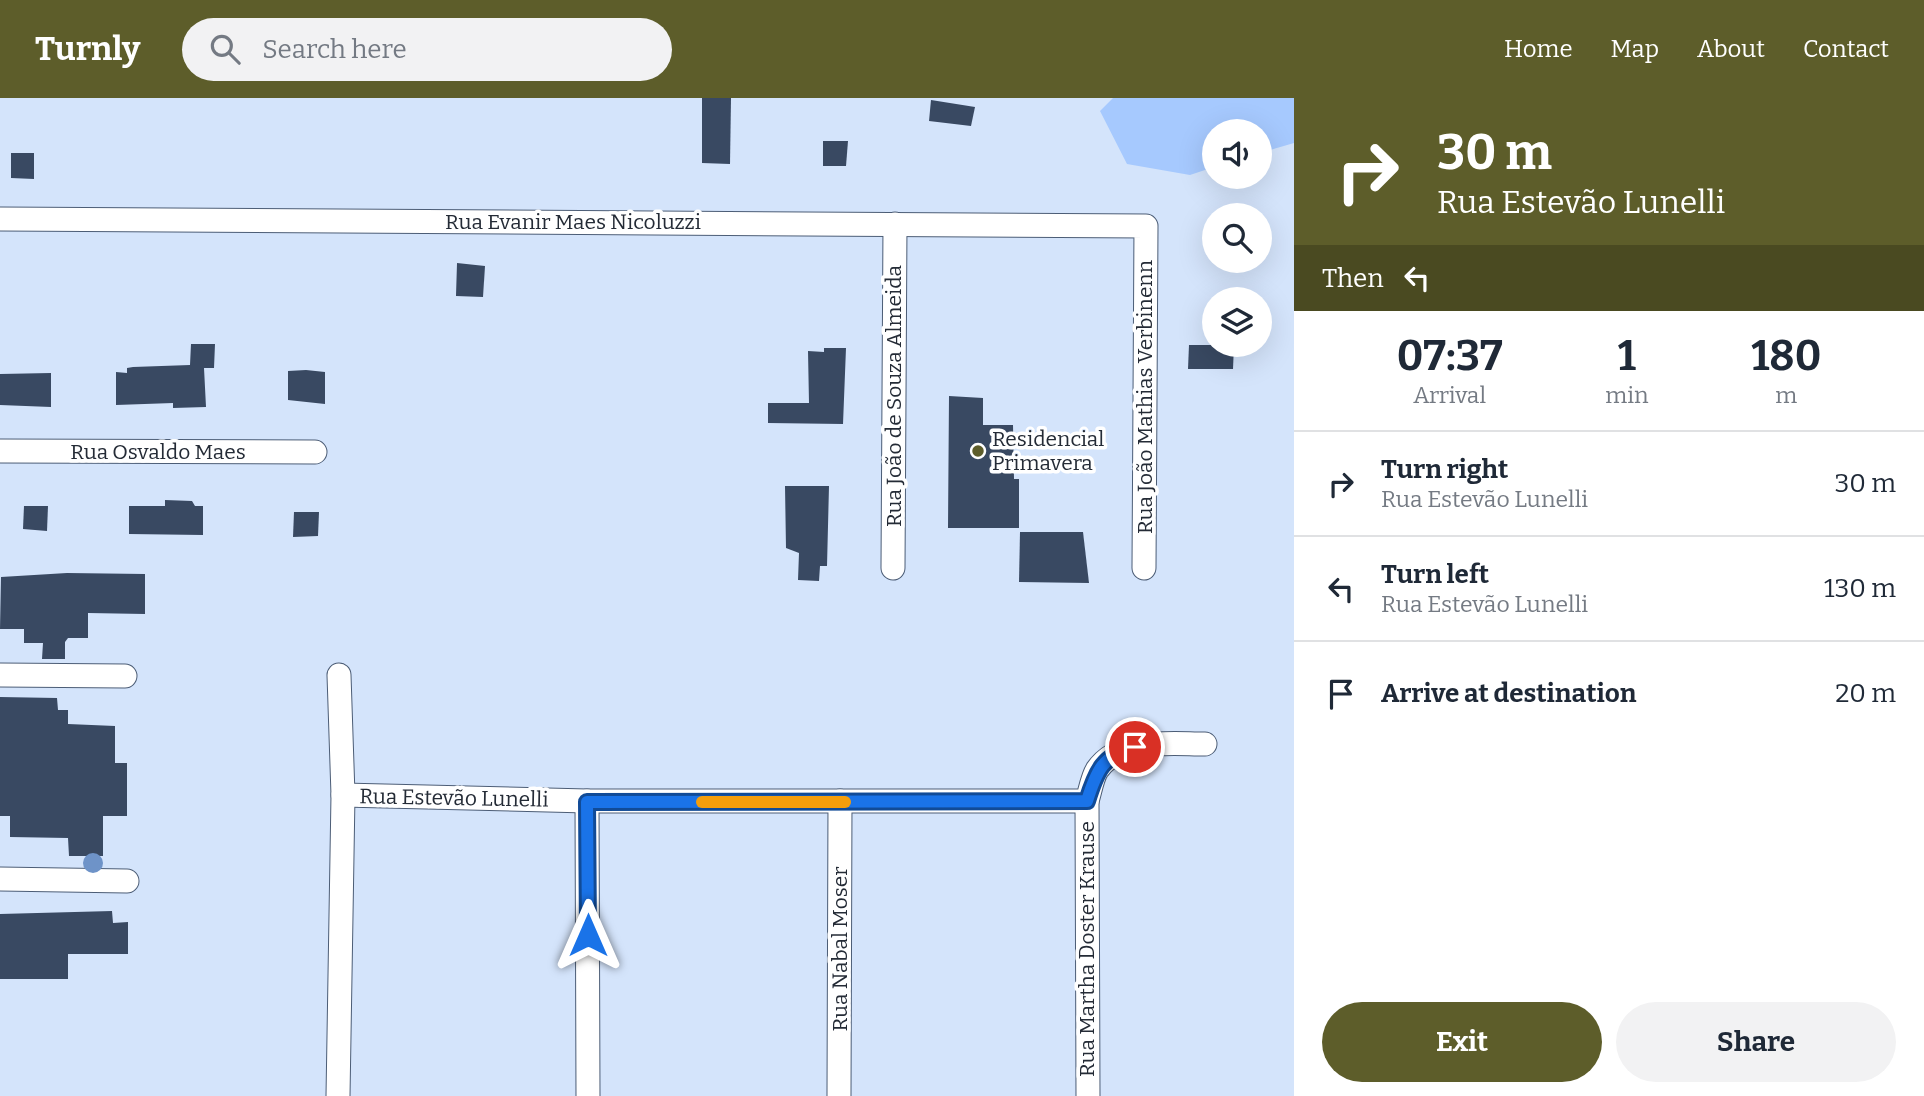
<!DOCTYPE html>
<html lang="en">
<head>
<meta charset="utf-8">
<style>
  :root { --surface:#fff; --page:#f2f2f3; --text:#1f2937; --muted:#747a83; --line:#e0e1e3; --accent:#5d5d2a }
  body { margin:0; font-family:Bitter,serif; background:var(--page); color:var(--text); height:100vh; display:flex; flex-direction:column; font-size:26px; white-space:nowrap }
  * { box-sizing:border-box; margin:0 }
  p { font-size:23px; color:var(--muted) }
  .icon { flex:none; width:38px; height:38px; fill:none; stroke:currentColor; stroke-width:2; stroke-linecap:round; stroke-linejoin:round }
  .map { position:relative; flex:1; overflow:hidden }
  .panel { display:flex; flex-direction:column; background:var(--surface); width:630px }
  .panel>* { flex:none }
  .hud { background:#5d5d2a; color:#fff; overflow:hidden }
  .buttons { position:absolute; left:1202px; top:21px; display:grid; gap:14px }
  .buttons a { display:grid; place-items:center; width:70px; height:70px; border-radius:50%; background:var(--surface); box-shadow:0 7px 28px #0002; font-size:35px }
  .pin { position:absolute; display:grid; place-items:center; width:60px; height:60px; color:#fff; margin:-30px; border:4px solid #fff; border-radius:50%; box-shadow:0 2px 7px #0007 }
  .me { position:absolute; width:77px; margin:-38px; rotate:0deg; stroke-linejoin:round; filter:drop-shadow(0 0 5px #0008) }
  .turn { display:flex; align-items:center; gap:24px; height:147px; padding:0 28px; font-size:32px }
  .turn .icon { width:91px; height:91px; stroke-width:2.5 }
  .turn b { display:block; font-size:49px; line-height:60px }
  .then { display:flex; align-items:center; height:66px; padding:0 28px; background:#0003; gap:14px; font-size:26px }
  .eta { display:flex; justify-content:space-evenly; align-items:center; height:119px; text-align:center }
  .eta b { font-size:42px; font-weight:700; line-height:49px }
  .cta { display:flex; gap:14px; margin-top:auto; padding:14px 28px }
  .cta a { flex:1; height:80px; border-radius:42px; background:var(--accent); color:#fff; font-size:28px; font-weight:700; line-height:80px; text-align:center }
  .cta a+a { background:var(--page); color:var(--text) }
  ul { padding:0; list-style:none }
  li { display:flex; align-items:center; gap:21px; height:105px; padding:0 28px; border-top:2px solid var(--line) }
  li div { flex:1 }
  li b { display:block; font-size:26px }
  li em { font-style:normal }
  header { display:flex; align-items:center; gap:42px; box-sizing:border-box; height:98px; padding:0 35px; background:var(--accent); color:#fff }
  header strong { font-size:33px }
  nav { display:flex; gap:38px; margin-inline-start:auto; font-size:24px }
  .search { width:490px; height:63px; background:var(--page); display:flex; align-items:center; gap:18px; box-sizing:border-box; padding:0 24px; border-radius:38px; color:var(--muted); font-size:26px }
  main { display:flex; flex:1; min-height:0 }
  .map>svg:first-child { display:block }
</style>
</head>
<body>
<header>
<strong>Turnly</strong>
<div class="search"><svg class="icon" aria-label="search" viewBox="0 0 24 24"><circle cx="10" cy="10" r="6"/><path d="M15 15l6 6"/></svg>Search here</div>
<nav><a>Home</a><a>Map</a><a>About</a><a>Contact</a></nav>
</header>
<main>
<div class="map">
<svg width="1294" height="998" viewBox="0 0 1294 998">
  <rect width="100%" height="100%" fill="#d4e4fb"/>
  <path fill="#a6c9fe" d="M1113 0H1294V45L1260 55V33H1214V69L1190 77 1127 66 1100 13Z"/>
  <g fill="#394962">
    <path d="M702 0H731L730 66 702 65Z"/>
    <path d="M931 2 975 9 971 28 929 23Z"/>
    <path d="M823 43H848L846 68H823Z"/>
    <path d="M11 55H34V81L11 80Z"/>
    <path d="M457 165 485 168 483 199 456 198Z"/>
    <path d="M191 246H215L214 270H204L206 309 173 310V305L116 307V274L127 275V270L133 269 190 267Z"/>
    <path d="M1189 247H1234L1233 271H1188Z"/>
    <path d="M824 250H846L843 326 768 325V305H809L808 253 824 254Z"/>
    <path d="M306 272 325 274V306L288 302V273Z"/>
    <path d="M51 275V309L0 307V276Z"/>
    <path d="M949 298 983 300V327H1013L1014 381H1019V430H948Z"/>
    <path d="M785 388H829L827 468H820L819 483 798 482 799 455 786 450Z"/>
    <path d="M165 402 192 403 195 408H203V437L129 436V408H165Z"/>
    <path d="M24 408H48L47 433 23 431Z"/>
    <path d="M294 414H319L318 438 293 439Z"/>
    <path d="M1020 434H1083L1089 485 1019 484Z"/>
    <path d="M67 475 145 476V516L88 515V540H68L65 544V561H42L43 545H24V531H0L1 479Z"/>
    <path d="M0 599 57 600 58 612H68V626L115 628V665H127V718H103V758H69L68 740 10 739V718H0Z"/>
    <path d="M112 813 113 825 128 824V856H68V881H0V816Z"/>
  </g>
  <g fill="none" stroke-linecap="round" stroke-linejoin="round">
    <g stroke="#4c5d76" stroke-width="25">
      <g id="minor">
        <path d="M0 121 1146 128 1144 470"/>
        <path d="M0 353 315 354"/>
        <path d="M893 470 895 126"/>
        <path d="M0 577 125 578"/>
        <path d="M343 697 587 703H1087C1090 694 1092 680 1097 672 1120 639 1171 646 1205 646"/>
        <path d="M587 703 588 998"/>
        <path d="M1087 703 1088 998"/>
        <path d="M0 781 127 783"/>
        <path d="M338 998 343 697 339 577"/>
        <path d="M839 998 840 703"/>
      </g>
    </g>
    <use href="#minor" stroke="#fff" stroke-width="23"/>
  </g>
  <circle fill="#6e93c8" cx="93" cy="765" r="10"/>
  <g fill="none" stroke-linecap="round" stroke-linejoin="round">
    <g stroke="#114b97" stroke-width="18">
      <path id="route" d="M588 837 587 704 1087 703C1096 674 1103 656 1135 649"/>
    </g>
    <use href="#route" stroke="#1a73e8" stroke-width="12"/>
    <path stroke="#f59e0b" stroke-width="12" d="M702 704H845"/>
  </g>
  <circle fill="#5d5d2a" stroke="#fff" stroke-width="2.5" cx="978" cy="353" r="7"/>
  <g text-anchor="middle" dominant-baseline="central" stroke-width="7" stroke-linejoin="round" paint-order="stroke">
    <g font-size="21" fill="#242b36" stroke="#fff">
      <text x="573" y="124">Rua Evanir Maes Nicoluzzi</text>
      <text transform="translate(894 298) rotate(-90)">Rua João de Souza Almeida</text>
      <text transform="translate(1145 299) rotate(-90)">Rua João Mathias Verbinenn</text>
      <text x="158" y="354">Rua Osvaldo Maes</text>
      <text transform="translate(454 700) rotate(1)">Rua Estevão Lunelli</text>
      <text transform="translate(840 851) rotate(-90)">Rua Nabal Moser</text>
      <text transform="translate(1087 851) rotate(-90)">Rua Martha Doster Krause</text>
    </g>
    <g font-size="21" fill="#242b36" stroke="#fff" text-anchor="start">
      <text x="992" y="341">Residencial<tspan x="992" dy="24">Primavera</tspan></text>
    </g>
  </g>
</svg>
<div class="buttons">
<a><svg class="icon" aria-label="sound" viewBox="0 0 24 24"><path d="M4 9h4l5-4v14l-5-4H4zM17 9q2 3 0 6"/></svg></a>
<a><svg class="icon" aria-label="search" viewBox="0 0 24 24"><circle cx="10" cy="10" r="6"/><path d="M15 15l6 6"/></svg></a>
<a><svg class="icon" aria-label="layers" viewBox="0 0 24 24"><path d="M12 4l9 5-9 5-9-5zM3 14l9 5 9-5"/></svg></a>
</div>
<div class="pin" style="left:1135px;top:649px;background:#d93025"><svg class="icon" aria-label="arrive" viewBox="0 0 24 24"><path d="M6 21V4h12l-3 4 3 4H6"/></svg></div>
<svg class="me" style="left:588px;top:837px" viewBox="-20 -20 40 40"><path d="M0-17L14 15 0 8-14 15z" fill="#1a73e8" stroke="#fff" stroke-width="4"/></svg>
</div>
<section class="panel">
<div class="hud">
<div class="turn"><svg class="icon" aria-label="right" viewBox="0 0 24 24"><path d="M7 20v-9h11M14 6l5 5-5 5"/></svg><div><b>30 m</b>Rua Estevão Lunelli</div></div>
<div class="then">Then<svg class="icon" aria-label="left" viewBox="0 0 24 24"><path d="M17 20v-9H6M10 6l-5 5 5 5"/></svg></div>
</div>
<div class="eta">
<div><b>07:37</b><p>Arrival</p></div>
<div><b>1</b><p>min</p></div>
<div><b>180</b><p>m</p></div>
</div>
<ul>
<li><svg class="icon" aria-label="right" viewBox="0 0 24 24"><path d="M7 20v-9h11M14 6l5 5-5 5"/></svg><div><b>Turn right</b><p>Rua Estevão Lunelli</p></div><em>30 m</em></li>
<li><svg class="icon" aria-label="left" viewBox="0 0 24 24"><path d="M17 20v-9H6M10 6l-5 5 5 5"/></svg><div><b>Turn left</b><p>Rua Estevão Lunelli</p></div><em>130 m</em></li>
<li><svg class="icon" aria-label="arrive" viewBox="0 0 24 24"><path d="M6 21V4h12l-3 4 3 4H6"/></svg><div><b>Arrive at destination</b></div><em>20 m</em></li>
</ul>
<div class="cta"><a>Exit</a><a>Share</a></div>
</section>
</main>
</body>
</html>
